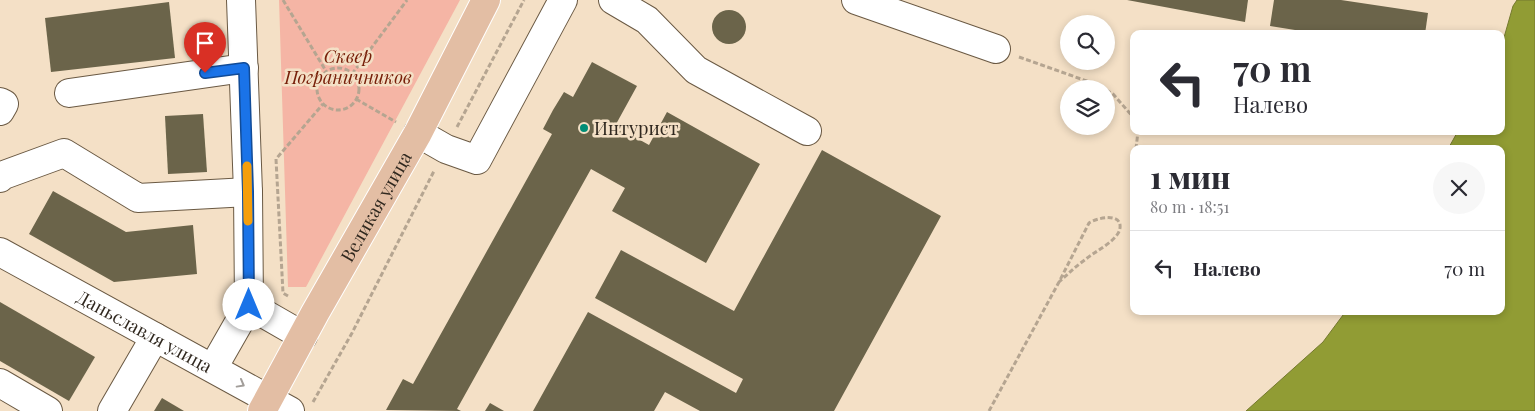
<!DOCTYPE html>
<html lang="ru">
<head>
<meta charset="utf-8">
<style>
  :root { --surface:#fff; --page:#f7f7f7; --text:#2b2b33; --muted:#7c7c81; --line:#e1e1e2 }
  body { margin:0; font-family:"Playfair Display",serif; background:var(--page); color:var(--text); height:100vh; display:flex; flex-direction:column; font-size:19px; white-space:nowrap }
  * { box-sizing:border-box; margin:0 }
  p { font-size:16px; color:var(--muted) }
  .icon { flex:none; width:28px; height:28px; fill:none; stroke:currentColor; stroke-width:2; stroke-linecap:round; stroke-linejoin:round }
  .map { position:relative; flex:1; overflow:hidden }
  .side { position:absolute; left:1130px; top:145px; width:375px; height:170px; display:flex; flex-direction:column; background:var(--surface); border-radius:10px; box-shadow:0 2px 8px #0003 }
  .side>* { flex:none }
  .hud { position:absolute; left:1130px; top:30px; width:375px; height:105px; border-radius:10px; box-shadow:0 2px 8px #0003; background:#fff; color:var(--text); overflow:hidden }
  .buttons { position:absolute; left:1060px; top:15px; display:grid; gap:10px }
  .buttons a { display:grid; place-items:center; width:55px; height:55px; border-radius:50%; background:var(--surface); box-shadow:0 2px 8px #0003; font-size:25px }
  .pin { position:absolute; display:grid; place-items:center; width:42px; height:42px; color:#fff; margin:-51px -21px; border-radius:50% 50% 50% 0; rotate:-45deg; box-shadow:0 0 5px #0007 }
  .pin .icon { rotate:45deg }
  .me { position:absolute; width:55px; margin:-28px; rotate:0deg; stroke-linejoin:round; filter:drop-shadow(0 0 4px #0008) }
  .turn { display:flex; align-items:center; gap:18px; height:105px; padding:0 20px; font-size:22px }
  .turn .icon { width:65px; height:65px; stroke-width:2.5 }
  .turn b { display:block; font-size:35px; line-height:42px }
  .round { display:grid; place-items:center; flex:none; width:52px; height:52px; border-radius:26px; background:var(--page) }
  .summary { display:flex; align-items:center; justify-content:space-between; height:85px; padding:0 20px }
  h1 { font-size:30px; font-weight:800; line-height:38px }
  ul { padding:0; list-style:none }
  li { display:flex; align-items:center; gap:15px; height:75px; padding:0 20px; border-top:1px solid var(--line) }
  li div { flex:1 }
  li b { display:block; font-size:19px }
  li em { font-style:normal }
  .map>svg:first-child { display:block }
</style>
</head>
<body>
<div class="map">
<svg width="1535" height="411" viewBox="0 0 1535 411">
  <rect width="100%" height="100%" fill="#f4e0c6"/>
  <path fill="#f5b5a5" d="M279 0H460L306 287H288Z"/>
  <path fill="#919c34" stroke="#74792e" d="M1517 0H1535V411H1246L1323 342 1346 311H1501V149H1448L1458 131H1501V48L1513 6Z"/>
  <g fill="#6b644a">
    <path d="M1127 0H1248L1245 22Z"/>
    <path d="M1274 0H1341L1428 13 1425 34H1320L1270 26Z"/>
    <path d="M169 2 175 58 51 72 45 18Z"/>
    <circle cx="729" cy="27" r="17"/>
    <path d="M592 62 637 86 615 126 649 145 667 112 760 164 706 263 612 211 625 188 591 169 457 409 461 411 386 410 403 379 413 384 552 134 543 129 553 110 564 92 573 97Z"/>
    <path d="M203 114 207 172 168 174 165 116Z"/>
    <path d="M822 150 941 216 834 411H700L665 392 654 411H533L588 312 736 393 743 379 595 298 621 250 734 311Z"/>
    <path d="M53 191 126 232 193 225 197 274 114 282 29 234Z"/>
    <path d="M0 302 95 357 69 401 0 361Z"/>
    <path d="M162 398 184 411H154Z"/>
    <path d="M490 403 504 411H485Z"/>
  </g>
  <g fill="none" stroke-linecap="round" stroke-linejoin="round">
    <g stroke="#6a5943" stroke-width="30">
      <g id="minor">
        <path d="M613 0 647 20 696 70 807 131"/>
        <path d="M856 0 996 49"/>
        <path d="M69 93 244 68"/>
        <path d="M0 102 4 104 0 111"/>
        <path d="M418 133 446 149 477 160 563 0"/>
        <path d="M0 178 1 176 64 153 138 198 248 192"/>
        <path id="s1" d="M0 252 290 411"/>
        <path d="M249 305 303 336"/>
        <path d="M213 368 249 305 248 192 241 0"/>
        <path d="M0 383 48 411"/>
        <path d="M112 411 155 337"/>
      </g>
    </g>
    <g stroke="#fff" stroke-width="30">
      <g id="major">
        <path id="s2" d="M262 411 315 313 418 133 486 0"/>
      </g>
    </g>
    <g stroke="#b5a591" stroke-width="3" stroke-dasharray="5 2.5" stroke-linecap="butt">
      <path d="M283 0 326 71"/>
      <path d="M1019 57 1098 85 1105 89"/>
      <circle cx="338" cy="89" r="21"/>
      <path d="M352 74 407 0"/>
      <path d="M1106 90 1113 94 1134 118"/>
      <path d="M356 99 396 122"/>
      <path d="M457 127 524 0"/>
      <path d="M1136 149 1138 131"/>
      <path d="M1133 171 1134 168"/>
      <path d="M288 296 283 293 276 159 323 104"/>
      <path d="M313 402 352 333 434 171"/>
      <path d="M989 411 1059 282 1089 223C1096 218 1122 212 1120 228 1119 240 1094 252 1086 259 1076 266 1068 274 1059 282"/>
    </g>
    <use href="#minor" stroke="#fff" stroke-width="28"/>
    <use href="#major" stroke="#e3bea4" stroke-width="28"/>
  </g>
  <defs><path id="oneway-chevron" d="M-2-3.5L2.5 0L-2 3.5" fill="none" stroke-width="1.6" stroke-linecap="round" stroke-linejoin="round" transform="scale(1.25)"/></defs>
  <use stroke="#a29e9a" href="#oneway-chevron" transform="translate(241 384) rotate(29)"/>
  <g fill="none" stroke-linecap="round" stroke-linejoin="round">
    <g stroke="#114b97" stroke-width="12">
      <path id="route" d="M205 73 244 68 248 192 249 305"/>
    </g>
    <use href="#route" stroke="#1a73e8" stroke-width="9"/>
    <path stroke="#f59e0b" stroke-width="9" d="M247 166 248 221"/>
  </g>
  <circle fill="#008d76" stroke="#f4e0c6" stroke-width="2" cx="584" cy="128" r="5"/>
  <g text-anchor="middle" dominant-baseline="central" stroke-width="5" stroke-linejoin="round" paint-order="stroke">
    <g font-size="18" font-style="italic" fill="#78200a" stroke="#f4e0c6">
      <text x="348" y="56">Сквер<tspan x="348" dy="21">Пограничников</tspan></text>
    </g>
    <g font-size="18" fill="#30281f" stroke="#f4e0c6" text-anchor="start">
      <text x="594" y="128">Интурист</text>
    </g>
    <g font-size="18" fill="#30281f" stroke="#f4e0c6">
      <text stroke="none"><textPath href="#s2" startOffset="234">Великая улица</textPath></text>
      <text stroke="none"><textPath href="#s1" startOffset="165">Даньславля улица</textPath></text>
    </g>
  </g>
</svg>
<div class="buttons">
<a><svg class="icon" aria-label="search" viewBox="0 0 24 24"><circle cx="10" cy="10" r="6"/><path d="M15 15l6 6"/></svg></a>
<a><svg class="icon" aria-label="layers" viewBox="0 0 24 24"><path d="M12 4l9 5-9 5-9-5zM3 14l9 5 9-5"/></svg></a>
</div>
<div class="pin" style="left:205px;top:73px;background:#d93025"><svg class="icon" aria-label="arrive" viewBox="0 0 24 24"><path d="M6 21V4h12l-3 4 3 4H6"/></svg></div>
<svg class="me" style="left:249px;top:305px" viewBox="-20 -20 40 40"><circle r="19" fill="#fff"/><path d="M0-13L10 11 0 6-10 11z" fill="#1a73e8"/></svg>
<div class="hud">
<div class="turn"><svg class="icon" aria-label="left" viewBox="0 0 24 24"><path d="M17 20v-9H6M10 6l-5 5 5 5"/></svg><div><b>70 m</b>Налево</div></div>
</div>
<section class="side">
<div class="summary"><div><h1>1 мин</h1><p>80 m · 18:51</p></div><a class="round"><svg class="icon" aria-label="close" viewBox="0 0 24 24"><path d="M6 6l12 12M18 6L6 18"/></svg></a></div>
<ul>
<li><svg class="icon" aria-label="left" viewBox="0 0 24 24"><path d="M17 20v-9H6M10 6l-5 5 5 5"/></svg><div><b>Налево</b></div><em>70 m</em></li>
</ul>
</section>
</div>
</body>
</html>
